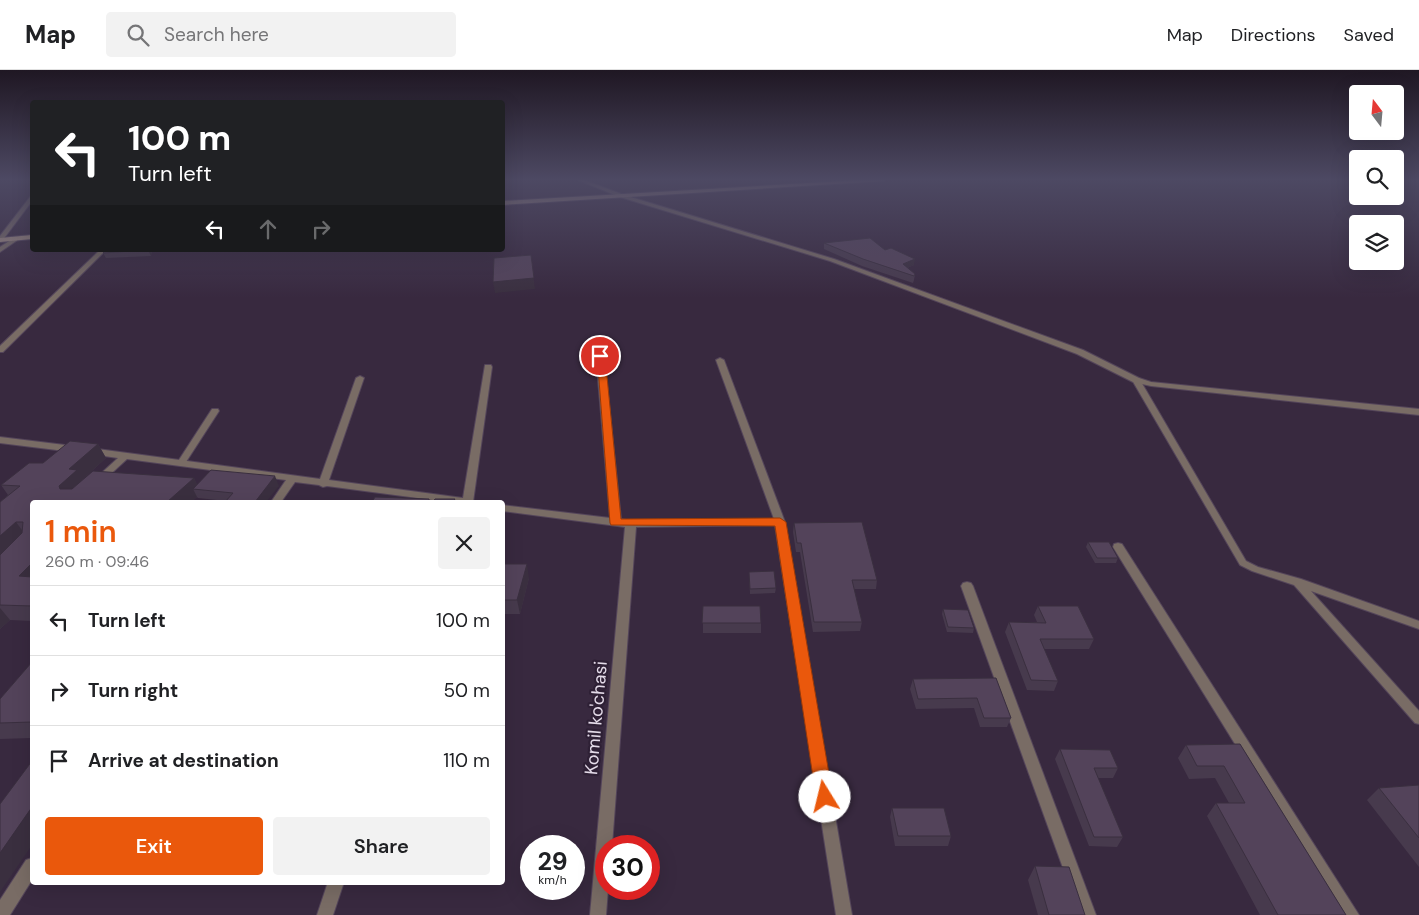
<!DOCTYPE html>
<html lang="en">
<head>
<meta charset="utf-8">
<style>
  :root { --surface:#fff; --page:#f2f2f2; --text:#202124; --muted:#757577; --line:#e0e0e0; --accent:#ea580c }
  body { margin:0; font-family:"DM Sans",sans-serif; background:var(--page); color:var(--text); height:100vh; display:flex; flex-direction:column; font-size:19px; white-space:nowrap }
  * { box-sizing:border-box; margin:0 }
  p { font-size:16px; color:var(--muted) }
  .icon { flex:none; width:28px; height:28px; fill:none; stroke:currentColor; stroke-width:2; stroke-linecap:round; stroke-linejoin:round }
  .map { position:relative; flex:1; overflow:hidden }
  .details { position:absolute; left:30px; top:430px; width:475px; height:385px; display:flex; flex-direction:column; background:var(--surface); border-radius:5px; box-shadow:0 5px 20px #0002 }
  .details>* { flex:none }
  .guide { position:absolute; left:30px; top:30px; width:475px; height:152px; border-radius:5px; box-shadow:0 5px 20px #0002; background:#202124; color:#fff; overflow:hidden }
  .needle { width:32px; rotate:344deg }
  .fabs { position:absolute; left:1349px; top:15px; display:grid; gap:10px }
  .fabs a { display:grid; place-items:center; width:55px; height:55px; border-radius:5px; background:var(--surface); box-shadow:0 5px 20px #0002; font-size:25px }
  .speed { position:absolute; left:520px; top:765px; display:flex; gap:10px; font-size:25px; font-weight:700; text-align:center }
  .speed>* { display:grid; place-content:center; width:65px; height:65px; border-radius:50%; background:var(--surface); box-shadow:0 5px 20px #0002; line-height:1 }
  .speed small { font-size:12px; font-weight:400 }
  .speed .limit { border:8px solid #d22; background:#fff; color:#111 }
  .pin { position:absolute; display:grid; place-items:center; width:42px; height:42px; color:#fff; margin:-21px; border:2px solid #fff; border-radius:50%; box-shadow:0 1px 5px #0007 }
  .me { position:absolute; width:55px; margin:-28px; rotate:351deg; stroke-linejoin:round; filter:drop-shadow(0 0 4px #0008) }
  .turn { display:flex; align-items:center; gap:18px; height:105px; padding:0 15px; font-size:22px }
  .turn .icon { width:65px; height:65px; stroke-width:2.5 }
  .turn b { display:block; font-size:35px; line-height:42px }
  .lanes { display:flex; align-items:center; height:48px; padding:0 15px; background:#0003; justify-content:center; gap:25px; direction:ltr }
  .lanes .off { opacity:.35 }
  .round { display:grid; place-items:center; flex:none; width:52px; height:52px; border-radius:5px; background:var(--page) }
  .headline { display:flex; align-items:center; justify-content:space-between; height:85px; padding:0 15px }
  h1 { font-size:30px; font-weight:600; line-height:38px; color:var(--accent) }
  .button { display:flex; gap:10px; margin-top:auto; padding:10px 15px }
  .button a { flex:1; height:58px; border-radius:5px; background:var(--accent); color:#fff; font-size:20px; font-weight:600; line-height:58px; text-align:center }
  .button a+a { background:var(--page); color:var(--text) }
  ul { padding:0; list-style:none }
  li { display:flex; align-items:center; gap:15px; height:70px; padding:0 15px; border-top:1px solid var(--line) }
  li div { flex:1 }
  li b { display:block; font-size:19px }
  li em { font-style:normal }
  header { display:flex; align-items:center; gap:30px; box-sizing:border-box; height:70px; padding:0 25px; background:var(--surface); border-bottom:1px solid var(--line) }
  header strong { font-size:24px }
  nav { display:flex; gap:28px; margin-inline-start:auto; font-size:18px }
  .search { width:350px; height:45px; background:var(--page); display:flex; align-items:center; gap:12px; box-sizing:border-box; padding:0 18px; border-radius:5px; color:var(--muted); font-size:19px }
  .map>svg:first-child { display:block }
</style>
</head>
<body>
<header>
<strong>Map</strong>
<div class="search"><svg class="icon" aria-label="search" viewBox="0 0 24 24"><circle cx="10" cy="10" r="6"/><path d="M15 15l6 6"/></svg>Search here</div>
<nav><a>Map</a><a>Directions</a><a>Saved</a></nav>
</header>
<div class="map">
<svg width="1419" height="845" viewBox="0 0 1419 845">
  <rect width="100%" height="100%" fill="#38293f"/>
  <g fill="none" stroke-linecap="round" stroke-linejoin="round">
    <g stroke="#54455a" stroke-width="2">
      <g id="lane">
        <path d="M1133 308H1139L1140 310 1246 491 1258 497 1301 509 1419 551V559L1311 521 1419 641V654L1415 653 1294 515 1252 501 1240 495 1132 310Z"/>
        <path d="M212 339H218L219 341 184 395H178L177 393Z"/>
      </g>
    </g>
    <g stroke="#54455a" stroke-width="2">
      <g id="street">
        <path d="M578 110H584L624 125 834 189 1083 280 1139 308 1151 312 1419 339V345L1151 316 1133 312 1077 284 830 191 620 127Z"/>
        <path d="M30 127H32V131L2 171 0 172V166Z"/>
        <path d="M14 168 19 169 0 182V177Z"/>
        <path d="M100 180H106L3 282H0V276Z"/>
        <path d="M597 284H603L604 286 621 449 631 451 774 449 716 290 720 288 724 290 785 452 852 845H836L775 455 636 457 612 776H606V819H608L606 845H590L625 457 502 441V435L610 448 596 286Z"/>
        <path d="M485 295H491L492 297 473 432H448L327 416 323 417 319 415 295 412 281 432H271L286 410 127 389 102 412H96L94 410 96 408 118 388 90 384 85 381 90 378 320 409 356 308 360 306 364 308 329 410 463 428Z"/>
        <path d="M0 367 73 376 78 379 73 382 0 373Z"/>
        <path d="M1118 473 1122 474 1359 845H1341L1113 477 1114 474Z"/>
        <path d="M967 512 971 513 973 516 1096 845H1080L961 516 963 513Z"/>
        <path d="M32 788V810L10 845H0V830L26 790Z"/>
        <path d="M328 812H344L333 845H317Z"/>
      </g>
    </g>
    <g stroke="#54455a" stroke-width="2">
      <g id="secondary">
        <path d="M861 110H885L883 111 502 135V131Z"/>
        <path d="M32 165V169L0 172V168Z"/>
      </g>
    </g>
    <use href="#lane" fill="#796c65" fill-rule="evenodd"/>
    <use href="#street" fill="#796c65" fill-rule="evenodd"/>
    <use href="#secondary" fill="#a18d82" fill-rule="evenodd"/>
  </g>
  <g fill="#473a4d">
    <path d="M824 173 885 180 914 195 907 198 915 204 914 210 913 213 862 196 824 179Z"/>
    <path d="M106 180H152L151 186 106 188 103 183Z"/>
    <path d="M98 374 106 388 83 409 194 408 197 415 279 416 226 431 198 428 197 427 191 432H32V551L10 550 0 559V432L8 425 1 415 43 393Z"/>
    <path d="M794 453 877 510 876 519H854L862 552 860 561 813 562 800 482H796L793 462Z"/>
    <path d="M1088 472 1118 488 1116 493H1095L1086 477Z"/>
    <path d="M502 494 529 508 520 544H502Z"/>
    <path d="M749 502 776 518 775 523 750 524Z"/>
    <path d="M703 536 761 553V563H703Z"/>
    <path d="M1038 536 1094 569 1089 579H1044L1058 611 1054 621 1027 620 1005 562 1009 552H1037L1034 545Z"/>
    <path d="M943 539 974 558 973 563 947 562 942 544Z"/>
    <path d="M32 592V668L0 669V629Z"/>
    <path d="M996 608 1011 648 1007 657H980L974 638 916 639 910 619 913 609Z"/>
    <path d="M1240 674 1346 845H1260L1207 746 1216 733H1229L1215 708 1189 709 1178 688 1186 675Z"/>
    <path d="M1060 679 1118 698 1113 708H1098L1123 767 1117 777 1089 776 1055 689Z"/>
    <path d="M1419 715V797L1367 730 1379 718Z"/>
    <path d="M892 738 951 766 948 776H895L890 747Z"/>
    <path d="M1035 796 1085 845H1038L1028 810Z"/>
  </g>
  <g fill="#3a2f3f">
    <path d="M148 180H152L151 186Z"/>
    <path d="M531 185 535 219 495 223 493 212Z"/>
    <path d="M915 189 914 195 902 200 903 194Z"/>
    <path d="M98 374 106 388 83 409 69 432 60 419 59 416 69 399Z"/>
    <path d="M275 406 279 416 266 432H255Z"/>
    <path d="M194 408 200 420 193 419 197 427 191 432H167Z"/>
    <path d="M16 452 27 467 0 492V466Z"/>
    <path d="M32 493V520L19 506Z"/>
    <path d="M527 494 529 508 520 544 517 530Z"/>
    <path d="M0 538 10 550 0 559Z"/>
    <path d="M32 737V775L0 822V783Z"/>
  </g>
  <g fill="#53435a" stroke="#3a2f3f">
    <path d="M870 168 885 180 891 178 915 189 903 194 915 204 914 206 863 189 824 173Z"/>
    <path d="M106 180H145L103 183Z"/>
    <path d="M531 185 534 208 493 212 494 188Z"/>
    <path d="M70 371 98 374 69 399 77 400 59 416 60 419H72L93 401 194 408 167 432H32V493L19 506 32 507V536L0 535V485L22 463 23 452H16L0 466V432L20 416 1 415 29 393H43Z"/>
    <path d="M211 400 275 406 255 432H225L233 423 193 419Z"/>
    <path d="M375 427 429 429V432H372Z"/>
    <path d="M435 429H455L453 432H433Z"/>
    <path d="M862 452 877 510H852L862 552H814L801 473H797L794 453Z"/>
    <path d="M1088 472H1109L1118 488H1097Z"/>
    <path d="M502 494H527L517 530H502Z"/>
    <path d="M774 501 776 518 750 519 749 502Z"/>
    <path d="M703 536H760L761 553H702Z"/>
    <path d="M1038 536H1078L1094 569H1040L1058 611 1031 610 1009 552 1046 553Z"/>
    <path d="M943 539 968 540 974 558 948 557Z"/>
    <path d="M32 592V652L0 653V629Z"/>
    <path d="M996 608 1011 648H984L977 628 918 629 913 609Z"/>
    <path d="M1240 674 1346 845H1278L1216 733H1245L1224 696H1197L1186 675Z"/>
    <path d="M1060 679 1110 680 1118 698H1094L1123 767H1094Z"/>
    <path d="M32 691V737L0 783V734Z"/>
    <path d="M1419 715V768L1379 718Z"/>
    <path d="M892 738H944L951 766H898Z"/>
    <path d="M1035 796 1069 797 1085 845H1049Z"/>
  </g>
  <linearGradient id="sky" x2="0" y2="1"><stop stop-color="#1f1723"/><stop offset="0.48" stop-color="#4d4963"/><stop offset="1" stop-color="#4d4963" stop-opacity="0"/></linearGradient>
  <rect width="1419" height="228" fill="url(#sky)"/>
  <path fill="#ea580c" stroke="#983908" d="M597 284H600L605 286 621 449 780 448 786 452 833 727 831 733 825 735 819 733 816 727 775 456 611 455 610 453Z"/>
  <g text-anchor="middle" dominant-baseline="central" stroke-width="4.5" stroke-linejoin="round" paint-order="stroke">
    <g font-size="18" fill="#e4dbe9" stroke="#2e2035">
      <text transform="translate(596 648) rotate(-85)">Komil ko'chasi</text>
    </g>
  </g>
</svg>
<div class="fabs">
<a><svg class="needle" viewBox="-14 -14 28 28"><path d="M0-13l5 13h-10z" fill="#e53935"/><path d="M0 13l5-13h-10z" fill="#757577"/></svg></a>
<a><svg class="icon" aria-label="search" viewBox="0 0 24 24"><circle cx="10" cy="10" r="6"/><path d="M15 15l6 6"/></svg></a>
<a><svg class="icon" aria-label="layers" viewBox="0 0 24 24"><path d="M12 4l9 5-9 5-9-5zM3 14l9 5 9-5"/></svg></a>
</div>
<div class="speed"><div>29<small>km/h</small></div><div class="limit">30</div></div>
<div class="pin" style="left:600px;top:286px;background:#d93025"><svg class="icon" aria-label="arrive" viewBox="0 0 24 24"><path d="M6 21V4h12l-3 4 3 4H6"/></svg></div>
<svg class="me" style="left:825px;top:727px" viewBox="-20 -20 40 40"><circle r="19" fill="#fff"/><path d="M0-13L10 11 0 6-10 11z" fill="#ea580c"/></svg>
<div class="guide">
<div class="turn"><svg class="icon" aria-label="left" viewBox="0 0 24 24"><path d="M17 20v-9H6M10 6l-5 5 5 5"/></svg><div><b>100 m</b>Turn left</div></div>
<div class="lanes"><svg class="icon" aria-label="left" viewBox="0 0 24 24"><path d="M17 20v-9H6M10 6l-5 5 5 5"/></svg><svg class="icon off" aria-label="ahead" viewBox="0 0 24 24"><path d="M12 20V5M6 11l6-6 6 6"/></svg><svg class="icon off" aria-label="right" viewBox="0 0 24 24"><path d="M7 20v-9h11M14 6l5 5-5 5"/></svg></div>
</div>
<section class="details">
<div class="headline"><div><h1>1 min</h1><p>260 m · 09:46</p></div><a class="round"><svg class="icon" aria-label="close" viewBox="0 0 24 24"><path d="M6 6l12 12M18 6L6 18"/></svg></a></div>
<ul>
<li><svg class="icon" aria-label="left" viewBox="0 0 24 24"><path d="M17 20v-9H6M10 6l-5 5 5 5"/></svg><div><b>Turn left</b></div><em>100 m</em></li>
<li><svg class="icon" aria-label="right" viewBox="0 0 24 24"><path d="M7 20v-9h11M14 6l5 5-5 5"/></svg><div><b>Turn right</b></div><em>50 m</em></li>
<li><svg class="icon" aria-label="arrive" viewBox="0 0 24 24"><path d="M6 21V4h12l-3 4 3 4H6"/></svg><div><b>Arrive at destination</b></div><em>110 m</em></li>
</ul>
<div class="button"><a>Exit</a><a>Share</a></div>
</section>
</div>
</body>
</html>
